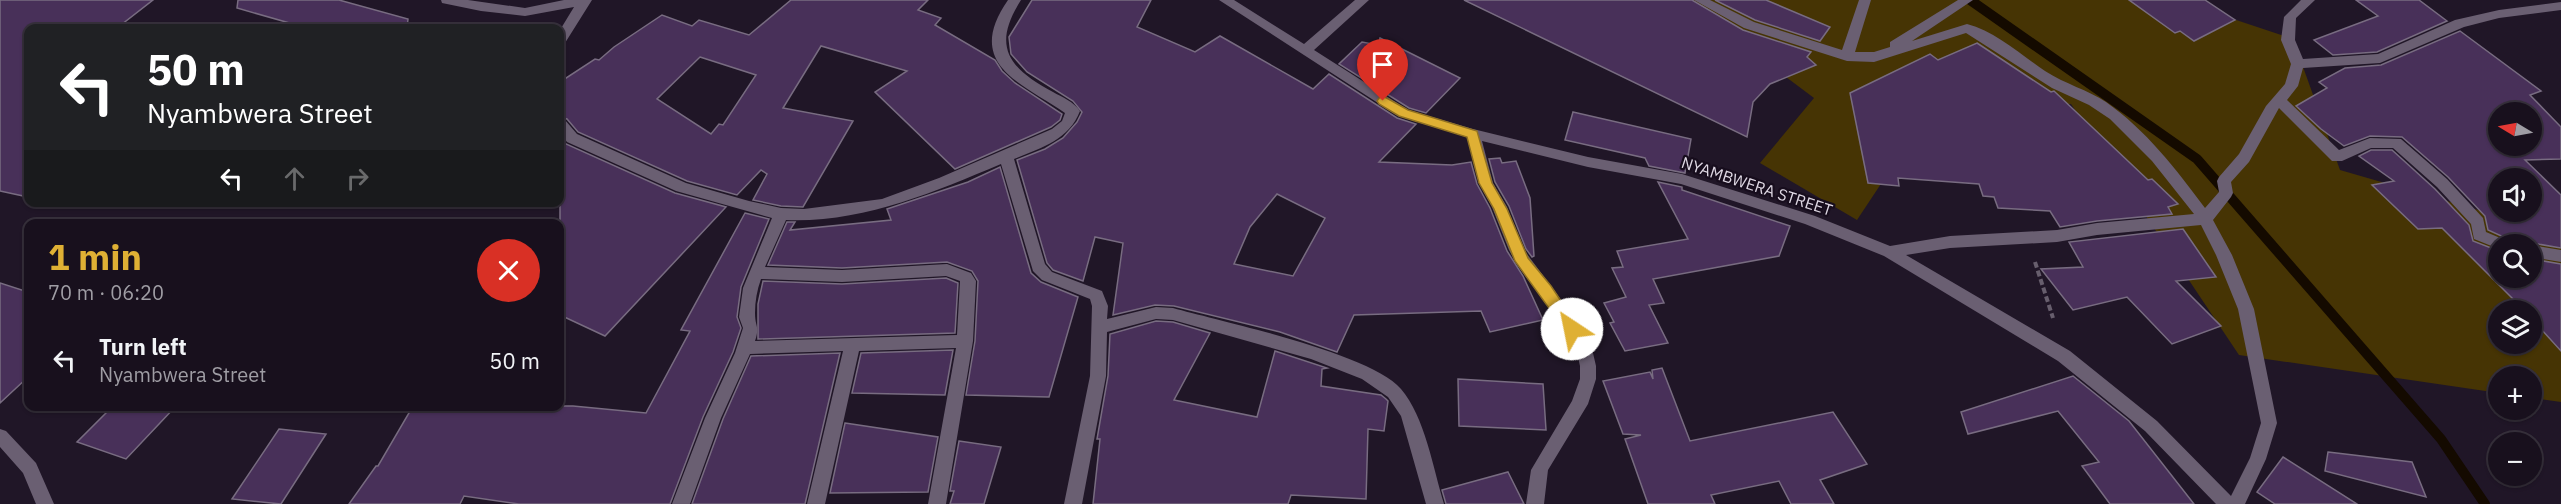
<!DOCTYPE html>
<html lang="en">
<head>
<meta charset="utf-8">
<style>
  :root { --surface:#18101d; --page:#251e2a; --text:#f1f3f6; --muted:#9f9da4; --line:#36303b; --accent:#dfb034 }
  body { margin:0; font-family:"IBM Plex Sans",sans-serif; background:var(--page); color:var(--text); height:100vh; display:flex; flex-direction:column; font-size:22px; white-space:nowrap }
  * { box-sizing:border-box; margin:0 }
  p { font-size:20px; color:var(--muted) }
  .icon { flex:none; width:33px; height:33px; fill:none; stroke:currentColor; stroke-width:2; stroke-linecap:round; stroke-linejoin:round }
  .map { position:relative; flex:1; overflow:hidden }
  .drawer { position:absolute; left:24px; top:219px; width:540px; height:192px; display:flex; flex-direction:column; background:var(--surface); border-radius:12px; box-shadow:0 2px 4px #0004,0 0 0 2px var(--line) }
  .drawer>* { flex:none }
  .banner { position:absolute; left:24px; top:24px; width:540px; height:183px; border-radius:12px; box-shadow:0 2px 4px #0004,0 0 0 2px var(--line); background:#202124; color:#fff; overflow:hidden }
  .needle { width:39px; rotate:280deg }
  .fabs { position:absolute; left:2488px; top:102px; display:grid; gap:12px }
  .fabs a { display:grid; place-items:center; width:54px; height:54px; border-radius:50%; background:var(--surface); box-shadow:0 2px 4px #0004,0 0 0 2px var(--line); font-size:30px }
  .pin { position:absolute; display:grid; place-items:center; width:51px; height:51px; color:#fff; margin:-62px -26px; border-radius:50% 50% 50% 0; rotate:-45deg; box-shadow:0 0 6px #0007 }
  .pin .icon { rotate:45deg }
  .me { position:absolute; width:66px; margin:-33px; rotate:326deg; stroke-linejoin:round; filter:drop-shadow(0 0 4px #0008) }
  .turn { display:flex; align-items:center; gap:21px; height:126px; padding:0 24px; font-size:27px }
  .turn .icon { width:78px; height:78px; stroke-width:2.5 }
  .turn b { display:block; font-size:42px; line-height:51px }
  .lanes { display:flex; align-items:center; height:57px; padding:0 24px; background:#0003; justify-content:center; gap:30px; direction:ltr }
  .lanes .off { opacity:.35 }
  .round { display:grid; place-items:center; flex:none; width:63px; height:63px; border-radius:32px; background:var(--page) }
  .summary { display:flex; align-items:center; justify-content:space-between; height:102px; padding:0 24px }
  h1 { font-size:36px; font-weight:700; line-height:45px; color:var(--accent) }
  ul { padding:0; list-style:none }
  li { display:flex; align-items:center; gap:18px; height:78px; padding:0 24px }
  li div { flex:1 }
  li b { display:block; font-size:22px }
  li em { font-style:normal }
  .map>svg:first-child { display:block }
</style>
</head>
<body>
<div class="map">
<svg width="2561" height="504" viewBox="0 0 2561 504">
  <rect width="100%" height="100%" fill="#201627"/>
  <path fill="#463404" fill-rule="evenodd" d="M1683 0H2176L2293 39 2340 170 2561 234V402L2532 398V376H2499V393L2239 355 2071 104 1930 110 1857 220 1760 163 1814 98ZM2499 244H2532V278H2499ZM2499 310H2532V344H2499Z"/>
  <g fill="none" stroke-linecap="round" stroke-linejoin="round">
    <path stroke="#140a00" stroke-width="10" d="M1970 0 2197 159 2441 439 2485 504"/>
  </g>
  <g fill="#483059" stroke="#786c81" stroke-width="1.5" fill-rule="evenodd">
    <path d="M0 0H153L117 28H28V197L0 191Z"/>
    <path d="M238 0H339L408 19 407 28H307L237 8Z"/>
    <path d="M791 0H928L918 10 941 18 935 25 995 60 1002 71 1015 83 1062 114 1060 120 1051 127 955 169 875 92 907 71 821 46 783 108 853 121 803 207 781 206 753 200 767 174 761 170 737 195 687 181 578 132 567 119 560 117V82L595 59 599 60 614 47 662 15 692 26 699 20 749 35ZM700 57 756 75 723 125 719 124 711 134 657 99Z"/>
    <path d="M1032 0H1151L1137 27 1195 52 1220 36 1313 89 1329 74 1397 118 1416 124 1379 162 1452 165 1471 162 1477 184 1490 208 1507 251 1523 276 1543 320 1490 332 1481 311 1354 315 1337 352 1280 332 1174 306 1155 305 1113 315 1123 243 1095 237 1083 281 1053 270 1047 263 1017 160 1045 149 1063 138 1077 122 1082 112 1073 101 1027 72 1011 54 1009 37ZM1277 194 1325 218 1293 276 1234 264 1250 227Z"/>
    <path d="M1464 0H1692L1743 30 1811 52 1807 57 1816 65 1770 84 1753 102 1747 137Z"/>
    <path d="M1715 0H1766L1830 27 1820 41 1755 20Z"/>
    <path d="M2129 0H2205L2235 20 2194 41 2180 31 2175 33Z"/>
    <path d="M2356 0H2419L2447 21 2377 52 2333 55 2314 40 2378 16Z"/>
    <path d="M2460 31 2541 91 2530 95 2561 127V159L2525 160 2561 195V248L2532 243 2509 244 2506 238 2488 230 2485 216 2448 177 2402 137 2370 136 2344 146 2321 129 2296 106 2327 88 2319 82 2345 68 2381 65ZM2499 112H2532V146H2499ZM2499 178H2532V212H2499Z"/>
    <path d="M1380 38 1460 78 1426 113 1409 108 1339 64 1362 42 1378 45Z"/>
    <path d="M1977 43 2051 92 2054 91 2148 180 2152 179 2178 204 2168 207 2172 214 2097 221 2060 227 2050 211 1998 208 1994 197 1983 196 1979 184 1898 178 1899 186 1868 183 1850 93 1930 54 1938 60Z"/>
    <path d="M1573 112 1691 139 1685 173 1649 166 1645 158 1565 140Z"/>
    <path d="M560 136 566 144 675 193 726 207 605 336 560 315Z"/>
    <path d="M2371 150H2392L2435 189 2469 225 2473 241 2499 251V278H2532V259L2561 264V351L2532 319V310H2524L2442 228 2418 229 2372 185 2394 181 2359 156Z"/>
    <path d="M1500 158 1502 163 1516 161 1530 198 1534 256 1532 257 1526 249 1509 206 1495 182 1489 159Z"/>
    <path d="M1000 167 1031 273 1041 282 1078 297 1049 397 966 395 975 341 978 281 972 271 947 262 842 268 768 265 787 222H795L790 230 891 220 887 209 968 182Z"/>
    <path d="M1658 182 1682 187V190L1790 226 1779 256 1653 279 1664 303 1649 305 1668 343 1625 351 1610 323 1614 322 1604 303 1626 297 1612 268 1623 267 1617 251 1688 239Z"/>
    <path d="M745 213 769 219 741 287 737 317 741 328 733 352 703 417 670 504H519L464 496 460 504H349L376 466H378L413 406H573L646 413 690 331 681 330Z"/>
    <path d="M2183 229 2216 277 2176 281 2221 326 2172 344 2127 297 2073 310 2041 269 2083 267 2069 242Z"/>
    <path d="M946 278 958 283 955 333 758 339V304L763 281 842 284Z"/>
    <path d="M0 283 28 292V377L0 403Z"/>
    <path d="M1156 321 1173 322 1210 333 1174 400 1257 417 1275 351 1327 368 1322 369 1321 386 1381 395 1386 399 1388 401 1384 431 1368 429 1366 499 1291 495 1288 504H1093L1100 439H1097L1108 376 1110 334Z"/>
    <path d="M953 350 945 395 852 393 861 353Z"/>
    <path d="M840 353 805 504H692L723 419 751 356Z"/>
    <path d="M1662 368 1690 441 1833 412 1867 464 1820 480 1834 504H1791L1779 481 1711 495 1715 504H1648L1625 439 1641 435 1623 434 1603 381 1650 372 1653 379 1652 370Z"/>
    <path d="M2073 376 2129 421 2194 504H2110L2082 466 2099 462 2058 411 1968 434 1961 412Z"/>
    <path d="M1458 379 1543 384 1546 430 1459 426Z"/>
    <path d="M113 406H176L126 459 77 442Z"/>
    <path d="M845 423 938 437 928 492 830 493Z"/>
    <path d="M279 429 326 434 281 504 232 499Z"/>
    <path d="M959 441 1001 447 984 504H950L954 491H950Z"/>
    <path d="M2328 452 2412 462 2426 497 2325 471Z"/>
    <path d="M2283 457 2357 504H2275L2257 492Z"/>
    <path d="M1508 472 1524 504H1446L1442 490Z"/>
  </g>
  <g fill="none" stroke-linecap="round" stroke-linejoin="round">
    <path stroke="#675e6d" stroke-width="4" stroke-dasharray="6 3" stroke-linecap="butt" d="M2035 262 2053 318"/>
    <g fill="#6a5f72" fill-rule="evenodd">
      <path d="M441 0H468L525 8 564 0H592L565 43 560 44V30L574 7 525 16 481 11 442 3Z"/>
      <path d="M1008 0H1021C991 47 1009 68 1053 92 1062 97 1074 102 1080 111 1069 140 1041 148 1014 159L1045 264 1052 272 1102 291 1108 306 1107 319 1156 307 1173 308C1223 322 1370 353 1401 389 1425 417 1433 468 1444 504H1426L1401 416 1388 397 1362 379 1311 359 1173 320 1156 319 1107 332 1106 376 1082 504H1064L1090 376 1092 306 1090 299 1042 280 1033 271 1001 164C932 193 862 223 786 220L765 267 842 270 947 264 971 273 976 281 973 341 946 504H928L956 348 859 351 825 504H807L843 351 750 354 721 418 690 504H672L705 418 735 353 743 328 739 317 743 288 772 218 676 191 567 142 560 133V119L565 120 577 134 686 183 749 201 781 208 804 209 882 199 939 178 1052 129 1062 121 1065 113C1022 83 963 65 1008 0ZM946 276 960 281 957 335 755 341C760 326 755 327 755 313 755 301 757 290 761 279L842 282Z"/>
      <path d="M1219 0H1234L1304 44 1355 0H1369L1314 50 1408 110 1473 129 1588 157 1682 174 1815 216 1890 246 1950 236 2057 230 2097 223 2194 214 2152 161 2110 119 2089 105 2052 88 1966 33 1874 62 1847 61 1744 28 1694 0H1710L1754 22 1842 50 1859 0H1871L1855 52H1874L1890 47V42L1958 0H1973L1912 41 1967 24C1995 31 2021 55 2045 71 2065 84 2088 90 2106 102 2146 130 2176 169 2205 208L2219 192 2217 181 2219 177 2239 154 2266 106 2285 84 2291 64 2281 40 2284 17 2301 0H2315L2296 18 2295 40 2303 59 2378 54 2455 20 2499 10 2561 2V10L2499 18 2464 27 2380 63 2303 68 2298 86 2287 100 2339 150 2370 138 2401 139 2447 179 2483 218 2486 232 2505 240 2507 244H2499V249L2474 239 2471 224 2437 187 2393 148H2371L2342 161H2332L2279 108 2249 162 2231 182 2233 193 2231 197 2213 220 2232 255 2254 309 2277 423 2266 459 2245 504H2216L2145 431 2058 361 1884 256 1805 224 1681 184 1588 167 1482 141 1493 183 1507 207 1524 250 1577 321 1593 353 1596 366V379L1588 404 1548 470 1544 504H1526L1531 470 1572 401 1580 379V366L1577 353 1566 330 1518 266 1509 250 1492 207 1479 183 1467 137 1398 116ZM2201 225 2216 255 2238 309 2261 423 2250 458 2231 496 2157 421 2070 351 1906 255 1950 248 2057 242 2097 235Z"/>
      <path d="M2532 245 2561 250V262L2532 257Z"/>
      <path d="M0 429 6 431 36 463 54 504H36L23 473 0 447Z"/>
    </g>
  </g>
  <path fill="#dfb034" stroke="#917222" stroke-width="1.5" d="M1383 96 1408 110 1477 131 1492 183 1507 209 1528 258 1551 286 1577 325 1579 329 1577 333H1567L1515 261 1494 209 1479 183 1467 137 1399 116 1379 104 1377 101 1379 98Z"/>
  <g text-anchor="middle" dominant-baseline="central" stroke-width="4.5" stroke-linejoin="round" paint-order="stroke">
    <g font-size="16" fill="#ded7e3" stroke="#170d1d">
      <text transform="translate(1757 186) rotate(18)">NYAMBWERA STREET</text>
    </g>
  </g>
</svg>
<div class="fabs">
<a><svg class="needle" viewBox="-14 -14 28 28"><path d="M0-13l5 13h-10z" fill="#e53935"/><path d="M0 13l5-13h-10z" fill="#9f9da4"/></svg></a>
<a><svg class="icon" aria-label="sound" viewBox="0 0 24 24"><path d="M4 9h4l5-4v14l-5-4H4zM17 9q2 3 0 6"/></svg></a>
<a><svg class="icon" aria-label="search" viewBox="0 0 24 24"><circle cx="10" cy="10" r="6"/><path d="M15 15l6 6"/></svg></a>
<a><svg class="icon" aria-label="layers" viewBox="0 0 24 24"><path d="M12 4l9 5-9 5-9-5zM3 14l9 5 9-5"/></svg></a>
<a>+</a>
<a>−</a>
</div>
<div class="pin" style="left:1383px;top:101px;background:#d93025"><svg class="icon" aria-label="arrive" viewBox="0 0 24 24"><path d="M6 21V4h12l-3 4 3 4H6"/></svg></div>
<svg class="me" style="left:1572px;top:329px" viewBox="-20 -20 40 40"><circle r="19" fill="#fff"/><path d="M0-13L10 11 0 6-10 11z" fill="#dfb034"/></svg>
<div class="banner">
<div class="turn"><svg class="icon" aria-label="left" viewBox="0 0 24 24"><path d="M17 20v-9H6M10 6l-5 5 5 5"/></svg><div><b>50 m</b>Nyambwera Street</div></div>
<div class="lanes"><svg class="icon" aria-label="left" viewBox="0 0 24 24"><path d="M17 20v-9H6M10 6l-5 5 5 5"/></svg><svg class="icon off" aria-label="ahead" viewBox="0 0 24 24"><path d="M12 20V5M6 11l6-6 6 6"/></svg><svg class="icon off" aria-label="right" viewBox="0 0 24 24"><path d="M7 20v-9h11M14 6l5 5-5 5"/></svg></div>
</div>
<section class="drawer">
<div class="summary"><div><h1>1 min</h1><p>70 m · 06:20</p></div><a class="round" style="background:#d93025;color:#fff"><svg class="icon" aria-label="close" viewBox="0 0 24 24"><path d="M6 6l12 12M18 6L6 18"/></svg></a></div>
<ul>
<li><svg class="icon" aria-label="left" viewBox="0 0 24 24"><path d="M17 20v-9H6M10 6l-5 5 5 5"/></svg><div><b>Turn left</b><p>Nyambwera Street</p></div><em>50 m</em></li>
</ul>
</section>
</div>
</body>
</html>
